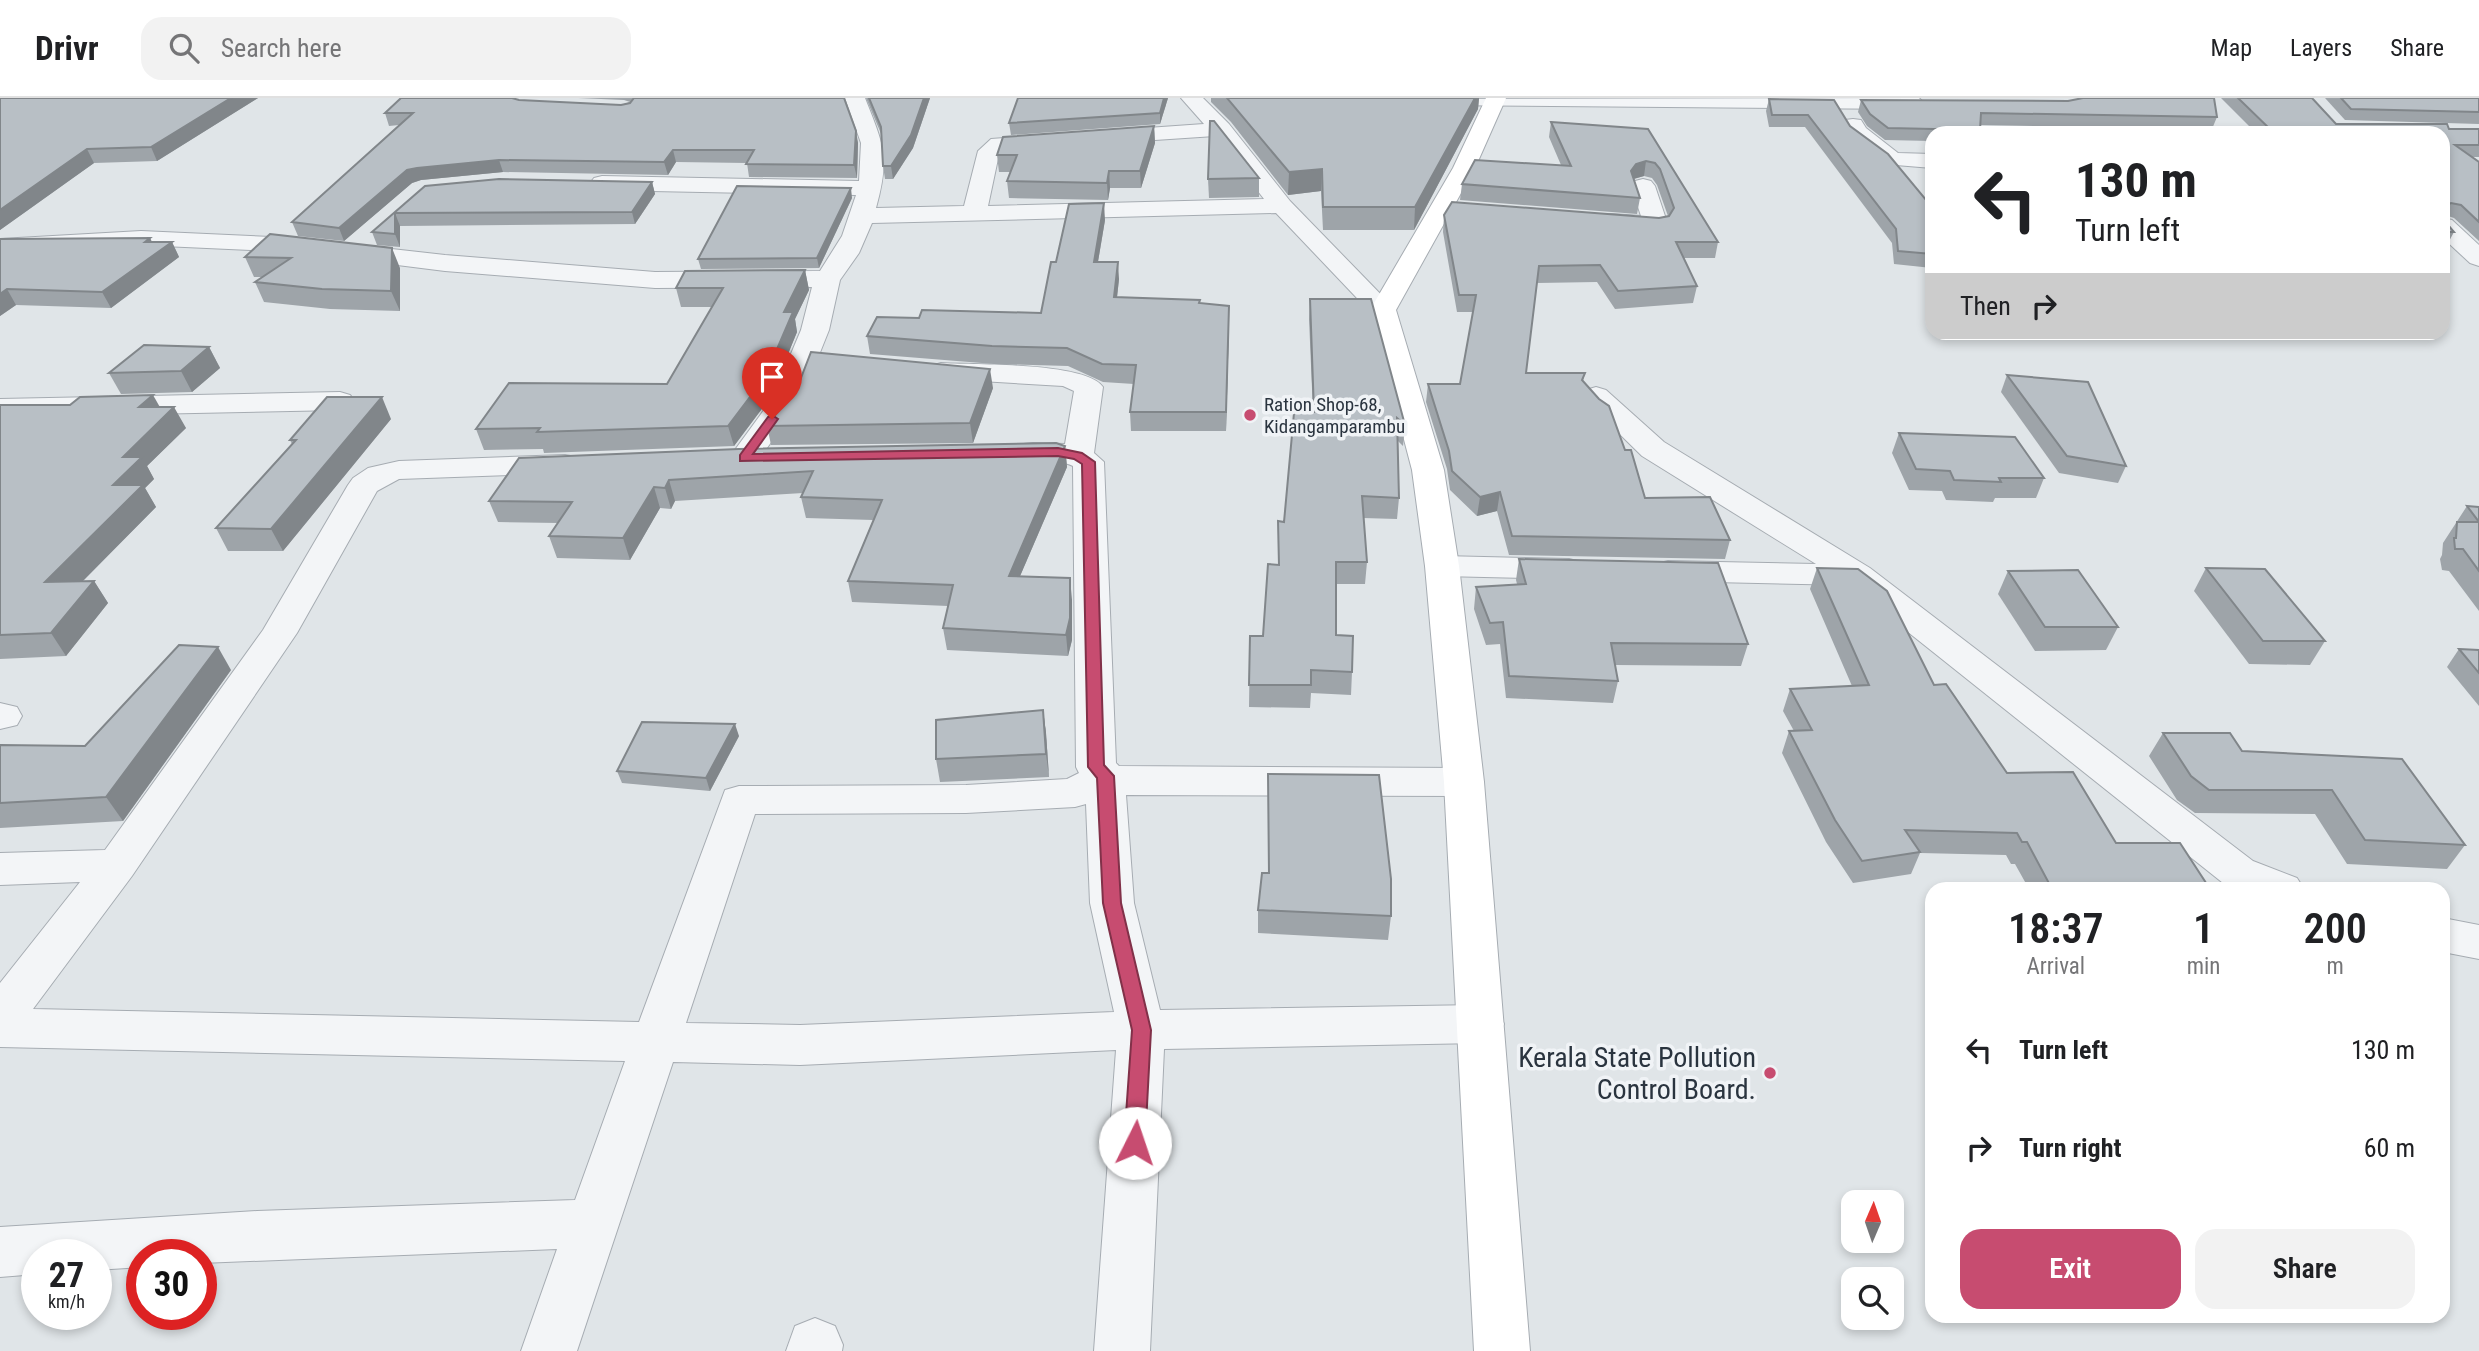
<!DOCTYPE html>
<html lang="en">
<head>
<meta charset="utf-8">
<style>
  :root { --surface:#fff; --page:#f2f2f2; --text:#202124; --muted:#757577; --line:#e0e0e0; --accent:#c74c70 }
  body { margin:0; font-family:"Roboto Condensed",sans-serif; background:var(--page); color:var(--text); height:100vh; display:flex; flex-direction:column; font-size:26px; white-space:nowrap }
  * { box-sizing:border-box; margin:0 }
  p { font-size:23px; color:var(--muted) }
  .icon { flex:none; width:38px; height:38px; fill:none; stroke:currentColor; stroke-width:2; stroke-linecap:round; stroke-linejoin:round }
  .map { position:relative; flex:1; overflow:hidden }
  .details { position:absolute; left:1925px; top:784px; width:525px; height:441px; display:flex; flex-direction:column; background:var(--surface); border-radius:21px; box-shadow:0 4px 10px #0003 }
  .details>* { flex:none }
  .top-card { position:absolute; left:1925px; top:28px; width:525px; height:214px; border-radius:21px; box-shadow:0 4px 10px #0003; background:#fff; color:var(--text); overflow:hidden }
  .needle { width:46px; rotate:2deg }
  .buttons { position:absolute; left:1841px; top:1092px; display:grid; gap:14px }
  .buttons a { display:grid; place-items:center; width:63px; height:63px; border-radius:14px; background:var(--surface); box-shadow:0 4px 10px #0003; font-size:35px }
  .speed { position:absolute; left:21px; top:1141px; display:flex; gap:14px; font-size:35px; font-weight:700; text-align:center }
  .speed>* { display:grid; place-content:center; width:91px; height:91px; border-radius:50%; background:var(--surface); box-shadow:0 4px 10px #0003; line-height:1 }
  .speed small { font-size:18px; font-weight:400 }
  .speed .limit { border:10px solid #d22; background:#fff; color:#111 }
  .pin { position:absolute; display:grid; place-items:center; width:60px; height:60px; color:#fff; margin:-72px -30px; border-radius:50% 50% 50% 0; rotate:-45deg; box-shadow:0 0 7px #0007 }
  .pin .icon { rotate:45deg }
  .me { position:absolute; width:77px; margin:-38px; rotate:4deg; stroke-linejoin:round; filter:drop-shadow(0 0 5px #0008) }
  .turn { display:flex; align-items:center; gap:24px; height:147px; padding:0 35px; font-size:32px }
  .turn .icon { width:91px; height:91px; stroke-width:2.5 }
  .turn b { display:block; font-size:49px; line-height:60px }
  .then { display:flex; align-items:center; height:66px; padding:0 35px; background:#0003; gap:14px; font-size:26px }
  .eta { display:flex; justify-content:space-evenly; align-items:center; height:119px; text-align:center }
  .eta b { font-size:42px; font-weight:600; line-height:49px }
  .button { display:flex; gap:14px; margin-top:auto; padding:14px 35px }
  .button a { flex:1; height:80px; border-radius:21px; background:var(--accent); color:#fff; font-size:28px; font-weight:600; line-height:80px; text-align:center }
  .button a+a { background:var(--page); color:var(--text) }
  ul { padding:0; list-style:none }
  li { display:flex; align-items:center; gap:21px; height:98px; padding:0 35px }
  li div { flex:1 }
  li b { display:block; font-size:26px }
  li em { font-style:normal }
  header { display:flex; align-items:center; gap:42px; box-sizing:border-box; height:98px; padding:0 35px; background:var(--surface); border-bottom:2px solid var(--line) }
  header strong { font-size:33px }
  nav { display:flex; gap:38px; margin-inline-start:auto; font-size:24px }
  .search { width:490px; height:63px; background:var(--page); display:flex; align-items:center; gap:18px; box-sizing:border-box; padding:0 24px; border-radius:21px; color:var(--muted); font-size:26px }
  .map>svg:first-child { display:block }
</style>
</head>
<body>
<header>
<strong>Drivr</strong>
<div class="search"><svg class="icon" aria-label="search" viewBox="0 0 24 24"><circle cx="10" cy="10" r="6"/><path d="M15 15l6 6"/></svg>Search here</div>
<nav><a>Map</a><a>Layers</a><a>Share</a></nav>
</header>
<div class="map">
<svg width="2479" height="1253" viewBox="0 0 2479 1253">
  <rect width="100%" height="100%" fill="#e0e5e8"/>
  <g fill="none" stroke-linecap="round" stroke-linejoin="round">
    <g stroke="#a6acb2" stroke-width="2">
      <g id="minor">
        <path d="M845 0H865C884 48 890 59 876 110L964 108 978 53 991 41 1204 26 1181 0H1203L1229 26 1290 103 1396 212 1392 218 1383 220 1374 218 1276 115 872 125 859 155 840 182 829 232 801 302 755 367 744 369 733 367 729 360 772 301 801 232 812 189 655 190 445 173 294 154 141 147 0 155V141L141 133 294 140 445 157 655 174 820 173 842 138 856 97 602 92 594 90 590 85 594 80 602 78 859 83 861 45ZM1215 38 1264 101 988 108 999 56 1005 52Z"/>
        <path d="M1418 1 1919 0 1924 5 1921 9 1914 11 1428 7 1421 5Z"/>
        <path d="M1853 21 1861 22 1866 30 1898 55 1932 56V70L1884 66 1846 34 1842 27 1845 22Z"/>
        <path d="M1643 81 1651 83 1655 88 1668 127 1665 132 1656 134 1602 128 1599 123 1602 118 1611 116 1641 118 1631 88 1635 83Z"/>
        <path d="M2443 120 2452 122 2479 147V168L2470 165 2443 140Z"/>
        <path d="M941 265C974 267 1086 264 1103 289L1094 355 1104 364 1116 665 1119 668 1464 670 1478 674 1484 684 1478 694 1464 698 1126 697 1134 805 1160 912 1480 907 1497 912 1504 926 1497 940 1480 945 1164 951 1150 1253H1094L1116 952 800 967 673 964 577 1253H521L557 1151 201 1165V1157H142V1169L96 1172V1157H37V1176L0 1179V1129L257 1113 575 1102 625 963 0 949V885L80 784 0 787V755L105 752 263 532 348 387 353 380 368 370 399 363 565 357 576 359 581 366 576 373 565 375 399 381 377 393 297 535 132 778 33 911 639 924 725 692 739 688 966 687 1067 681 1079 675 1076 669 1073 368C1051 358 1026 367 1003 362L999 355 1003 348 1033 345 1065 346 1074 293 1063 288 931 280 927 274 931 268ZM1086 706 1090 805 1114 914 800 927 686 925 755 716 966 715 1075 709Z"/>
        <path d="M1596 289 1606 292 1664 344 1870 470 2253 763 2297 780 2304 791H2238L2223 785 1849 487 1668 483 1656 480 1651 473 1656 466 1668 463 1816 466 1642 358 1581 298 1586 292Z"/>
        <path d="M340 294 350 297 355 303 350 309 340 312 0 319V301Z"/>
        <path d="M1442 458 1569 461 1581 464 1586 471 1581 478 1569 481 1442 478 1430 475 1425 468 1430 461Z"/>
        <path d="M0 605 17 609 22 618 17 627 0 631Z"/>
        <path d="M2443 820 2479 827V861L2443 854Z"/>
        <path d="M815 1220 835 1228 843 1247 842 1253H786L795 1228Z"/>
      </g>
    </g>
    <g stroke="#a6acb2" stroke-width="2">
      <path id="secondary" d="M1486 0H1506L1475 70 1396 212 1444 372 1459 468 1484 684 1530 1253H1474L1444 684 1425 468 1412 372 1370 212 1453 70Z"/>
    </g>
    <use href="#minor" fill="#f3f5f7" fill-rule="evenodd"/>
    <use href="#secondary" fill="#fff" fill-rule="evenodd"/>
  </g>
  <g fill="#9ea4a9">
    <path d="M0 0H258L157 63 94 65 0 132Z"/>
    <path d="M578 0H844L858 45 857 80 749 79 747 65 676 64 668 77 503 74 421 82 412 85 344 143 298 138 292 124 399 27 389 28 385 15 519 2 621 7 630 4 624 2Z"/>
    <path d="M866 0H930L913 50 893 81H885L883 68 882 38Z"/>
    <path d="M1168 0 1160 26 1011 37 1009 25Z"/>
    <path d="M1211 0H1479L1478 11 1414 132H1323L1321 93 1288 97 1231 24 1211 4Z"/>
    <path d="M2221 0H2312L2336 26 2449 31H2479V59H2472L2479 64V143L2454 120 2448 118V127L2454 134 2447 147H2443V35H2256Z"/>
    <path d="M2325 0H2479V26L2345 22Z"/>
    <path d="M1769 1 1850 28 1932 109V170L1894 166 1892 145 1805 29H1769L1766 13Z"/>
    <path d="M1861 2 2068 3 2217 19 2212 31 1981 27 1979 35H1932V43L1885 42 1867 28 1858 14Z"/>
    <path d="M1551 24 1648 31 1718 144 1715 160H1684L1697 188 1693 205 1615 211 1597 184 1537 185 1526 275H1585L1583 283 1625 352 1645 400 1730 442 1725 461 1509 457 1497 413 1477 418 1450 392 1447 371 1426 304 1428 286H1460L1473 214H1457L1443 134 1444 117 1659 120 1668 118 1657 87 1652 80 1644 78 1634 81 1640 100 1637 116 1460 102 1462 86 1561 67 1549 39Z"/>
    <path d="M1154 28 1155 45 1141 90H1110L1108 102 1009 100 1007 83 1011 74H999L997 57Z"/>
    <path d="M1259 80V99L1209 100 1208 81Z"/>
    <path d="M652 84 655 96 635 126 400 128V149L377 147 372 134 425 88Z"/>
    <path d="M852 100 819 170 701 171 698 161Z"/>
    <path d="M1105 122 1098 164 1119 181 1117 199 1200 205 1229 226 1226 333H1131L1130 314 1134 286 1103 284 1068 268 994 266 870 256 867 238 919 220 1041 215 1056 164Z"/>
    <path d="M270 136 400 170V213L330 211 264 204 255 184 262 179H254L245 159Z"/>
    <path d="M150 140 152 144H172L179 159 111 210 16 207 0 218V141Z"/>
    <path d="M805 172 809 192 795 221 797 234 770 300 734 348 544 355 543 351 484 352 476 331 667 286 712 209H681L676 190Z"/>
    <path d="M1310 201 1405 327 1403 348 1398 343 1399 400 1397 421 1363 420 1367 464 1365 486H1336V537L1352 574 1351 597 1311 595 1310 610 1249 609 1250 538H1263L1278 467V423L1284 424 1313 314 1309 221Z"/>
    <path d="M209 249 220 270 192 294 121 296 109 275Z"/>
    <path d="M2007 277 2126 368 2118 385 2059 375 2001 294Z"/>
    <path d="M993 290 973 345 771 347 767 328Z"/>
    <path d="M0 307 160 309 186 330 147 368 154 381 145 390 156 409 83 483H94L108 505 66 558 0 561Z"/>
    <path d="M391 321 283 453H228L216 430 292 346 290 342Z"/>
    <path d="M1899 335 2044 380 2036 400H1995L1993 404 1946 402 1942 393 1909 392 1892 355Z"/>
    <path d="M1065 348 1067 369 1020 478 1072 502V542L1068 558 947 552 943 530 948 508 852 504 848 483 873 422 806 420 801 399 803 395 675 403 671 411 660 410 630 462 557 460 549 438 559 425 498 424 489 403 519 360Z"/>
    <path d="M2467 408 2479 409V513L2449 473 2442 472 2440 461 2442 457 2443 445Z"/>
    <path d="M1519 461 1748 546 1741 568 1615 567 1618 583 1613 605 1506 600 1500 546 1486 547 1474 511 1476 489 1517 486 1516 482Z"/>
    <path d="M1817 470 1934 587 2007 675 2116 745 2210 791H2029L2015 766H2011L2006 757 1920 755 1911 776 1853 785 1826 744 1782 655 1789 633H1794L1783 613 1790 591 1852 588 1810 491Z"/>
    <path d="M2206 470 2325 543 2310 567 2249 566 2194 493Z"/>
    <path d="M2008 473 2118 529 2106 552 2035 553 1998 496Z"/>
    <path d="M2459 551 2479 552V608L2447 569Z"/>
    <path d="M231 572 123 723 0 730V647L85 648Z"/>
    <path d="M1043 612 1046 635 1049 679 940 684 936 661Z"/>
    <path d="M2163 635 2242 653 2465 747 2447 771 2347 766 2315 716 2195 715 2177 702 2149 658Z"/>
    <path d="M739 638 710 693 622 685 617 673Z"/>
    <path d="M1268 676 1391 818 1388 842 1258 835V812L1269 775Z"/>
  </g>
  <g fill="#81868a">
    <path d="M231 0H258L157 63 151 49Z"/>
    <path d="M924 0H930L913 50 893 81 891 68Z"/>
    <path d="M1164 0H1168L1160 26V15Z"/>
    <path d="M1475 0H1479L1478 11 1414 132 1415 109Z"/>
    <path d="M1154 28 1155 45 1141 90 1140 73Z"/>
    <path d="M856 33 858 45 857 80 854 67Z"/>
    <path d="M87 51 94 65 0 132V112Z"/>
    <path d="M673 52 676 64 668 77 664 64Z"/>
    <path d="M499 62 503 74 421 82 412 85 344 143 339 130 407 72 417 70Z"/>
    <path d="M1646 63 1644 78 1633 81 1631 73 1636 66Z"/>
    <path d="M1322 71 1321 93 1288 97 1289 74Z"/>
    <path d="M1109 73 1110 90 1108 102 1107 85Z"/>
    <path d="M652 84 655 96 635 126 632 114Z"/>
    <path d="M851 90 852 100 819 170 817 160Z"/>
    <path d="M1104 105 1105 122 1095 181 1094 164Z"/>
    <path d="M395 115 400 128V149L395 136Z"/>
    <path d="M150 140 157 155 172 144 179 159 111 210 102 194 145 144Z"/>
    <path d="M392 150 400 170V213L391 193Z"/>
    <path d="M1118 164 1119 181 1115 217 1114 199Z"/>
    <path d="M805 172 809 192 795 221 797 234 770 300 734 348 728 328Z"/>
    <path d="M7 191 16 207 0 218V196Z"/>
    <path d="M1229 208V226L1226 333V314Z"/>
    <path d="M209 249 220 270 192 294 181 273Z"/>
    <path d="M990 271 993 290 973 345 970 325Z"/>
    <path d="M153 297 165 318 139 309Z"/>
    <path d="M382 299 391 321 283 453 271 431Z"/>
    <path d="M174 309 186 330 147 368 154 381 145 390 156 409 59 507 45 484 113 387 123 359Z"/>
    <path d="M1065 348 1067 369 1011 499 1009 478Z"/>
    <path d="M669 382 675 403 671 411 665 390Z"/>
    <path d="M654 389 660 410 630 462 623 440Z"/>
    <path d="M1500 394 1497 413 1477 418 1480 399Z"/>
    <path d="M1070 480 1072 502V542L1068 558 1066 537Z"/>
    <path d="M94 483 108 505 66 558 51 535Z"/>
    <path d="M218 549 231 572 123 723 106 699Z"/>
    <path d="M1043 612 1046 635 1049 679 1046 656Z"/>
    <path d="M735 626 739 638 710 693 706 680Z"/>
  </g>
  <g fill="#b8bfc5" stroke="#81868a" stroke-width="2">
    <path d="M0 0H231L151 49 87 51 0 112Z"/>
    <path d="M401 0H512L519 2 621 7 630 5 634 0H844L856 33 854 67 746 66 754 52H673L664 64 499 62 417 70 407 72 339 130 292 124 413 15H385Z"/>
    <path d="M869 0H924L911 37 891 68H883L881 29Z"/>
    <path d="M1018 0H1164L1160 15 1009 25Z"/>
    <path d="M1227 0H1475L1415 109H1323L1322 71 1289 74Z"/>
    <path d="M2083 0H2214L2217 19 1981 15 1980 32 1888 30 1870 16 1861 2 2068 3Z"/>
    <path d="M2238 0H2312L2336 26H2447L2449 31H2479V47H2455L2479 64V124L2461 107 2451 105 2447 107 2448 127 2454 134H2443V35H2274Z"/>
    <path d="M2341 0H2479V14L2351 11Z"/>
    <path d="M1769 1 1834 2 1850 28 1888 56 1932 109V156L1898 153 1896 131 1808 17H1772Z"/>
    <path d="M1210 23H1214L1259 80 1208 81Z"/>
    <path d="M1551 24 1648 31 1718 144H1676L1697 188 1618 193 1600 167 1539 168 1526 275H1585L1582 282 1599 301 1609 308 1625 352H1631L1645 400 1710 399 1730 442 1512 438 1500 394 1480 399 1452 373 1449 353 1428 286H1460L1476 197H1459L1444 117 1452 104 1659 120 1669 118 1674 110 1660 71 1655 65 1646 63 1636 66 1631 73 1640 100 1462 86 1475 62 1571 68Z"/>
    <path d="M1154 28 1140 73H1109L1107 85 1007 83 1017 57H997L1003 39Z"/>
    <path d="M499 81 652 84 632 114 395 115V136L372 134 425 88Z"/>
    <path d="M737 88 851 90 817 160 698 161Z"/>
    <path d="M1104 105 1094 164H1118L1114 199 1200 202 1199 205 1229 208 1226 314H1130L1136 267 1102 266 1067 250 992 248 867 238 877 219 919 220 922 212 1041 215 1051 164H1056L1069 106Z"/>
    <path d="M270 136 392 150 391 193 322 191 255 184 291 160 245 159Z"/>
    <path d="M150 140 145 144H172L102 194 7 191 0 196V141Z"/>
    <path d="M805 172 784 214H793L765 279 728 328 537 334 540 330 476 331 509 285 667 286 723 190H676L685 173Z"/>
    <path d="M1310 201H1371L1405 327 1397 320 1399 400 1362 398 1367 464H1336V537L1353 538 1352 574 1311 572V587H1249L1250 538H1263L1268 466 1279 467 1278 423 1284 424 1294 315 1314 314Z"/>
    <path d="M144 247 209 249 181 273 109 275Z"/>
    <path d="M811 254 990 271 970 325 767 328 799 285Z"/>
    <path d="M2007 277 2088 284 2126 368 2067 358Z"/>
    <path d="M153 297 139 309H174L123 359H142L113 387H143L45 484 94 483 51 535 0 537V307H70L80 299Z"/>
    <path d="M327 299H382L271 431 216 430 296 342H290Z"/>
    <path d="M1899 335 2015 339 2044 380H1999L2001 384 1954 382 1950 373 1916 371Z"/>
    <path d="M1056 345 1065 348 1009 478 1070 480V520L1066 537 943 530 953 487 848 483 882 402 801 399 813 373 669 382 665 390 654 389 623 440 549 438 572 404 489 403 519 360 739 351Z"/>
    <path d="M2467 408 2479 409V424Z"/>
    <path d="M2457 424H2479V473L2463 451H2455L2454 440H2456Z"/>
    <path d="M1519 461 1718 465 1748 546 1611 545 1618 583 1509 578 1503 524 1490 525 1476 489 1526 486Z"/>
    <path d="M1817 470 1858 471 1887 493 1934 587 1946 586 2007 675 2073 674 2116 745H2180L2210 791H2052L2027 744H2022L2017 735 1905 732 1920 754 1862 763 1835 722 1789 633 1812 632 1790 591 1869 587Z"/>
    <path d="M2206 470 2265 471 2325 543H2263Z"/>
    <path d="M2078 472 2118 529H2045L2008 473Z"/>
    <path d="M179 547 218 549 106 699 0 705V647L85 648Z"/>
    <path d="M2459 551 2479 552V575Z"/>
    <path d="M1043 612 1046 656 936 661V622Z"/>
    <path d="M642 624 735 626 706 680 617 673Z"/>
    <path d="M2163 635H2230L2242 653 2402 661 2465 747 2365 742 2332 692H2209L2191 678Z"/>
    <path d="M1268 676 1379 677 1391 781V818L1258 812 1262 775H1269Z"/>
  </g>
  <path fill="#c74c70" stroke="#813149" stroke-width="2" d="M772 317 778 321 753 356 1058 350 1082 355 1095 364 1104 667 1114 678 1121 805 1151 932 1145 1045 1142 1052 1135 1054 1127 1052 1124 1045 1132 932 1103 805 1097 680 1088 669 1082 366 1074 361 1058 358 740 363V357L768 319Z"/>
  <g fill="#c74c70" stroke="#f0f3f6" stroke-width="2.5">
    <circle cx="1250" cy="317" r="7"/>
    <circle cx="1770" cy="975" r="7"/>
  </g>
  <g text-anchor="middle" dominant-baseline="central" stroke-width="7" stroke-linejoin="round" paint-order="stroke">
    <g font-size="19" fill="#2a343f" stroke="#f0f3f6" text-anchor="start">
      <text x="1264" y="306">Ration Shop-68,<tspan x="1264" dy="22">Kidangamparambu</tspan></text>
    </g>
    <g font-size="28" fill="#2a343f" stroke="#f0f3f6" text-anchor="end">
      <text x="1756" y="959">Kerala State Pollution<tspan x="1756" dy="32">Control Board.</tspan></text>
    </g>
  </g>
</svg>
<div class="buttons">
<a><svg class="needle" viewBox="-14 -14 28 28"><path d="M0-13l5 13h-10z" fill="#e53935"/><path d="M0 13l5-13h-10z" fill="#757577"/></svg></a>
<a><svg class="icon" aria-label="search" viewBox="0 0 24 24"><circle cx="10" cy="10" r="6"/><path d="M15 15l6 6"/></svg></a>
</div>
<div class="speed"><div>27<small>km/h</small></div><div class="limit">30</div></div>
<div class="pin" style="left:772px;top:321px;background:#d93025"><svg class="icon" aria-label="arrive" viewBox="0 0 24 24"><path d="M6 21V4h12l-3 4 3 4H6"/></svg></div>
<svg class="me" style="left:1135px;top:1045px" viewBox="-20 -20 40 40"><circle r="19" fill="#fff"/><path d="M0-13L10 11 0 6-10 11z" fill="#c74c70"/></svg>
<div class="top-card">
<div class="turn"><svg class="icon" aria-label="left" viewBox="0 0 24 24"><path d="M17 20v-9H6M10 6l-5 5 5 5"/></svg><div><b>130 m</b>Turn left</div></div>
<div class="then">Then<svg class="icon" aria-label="right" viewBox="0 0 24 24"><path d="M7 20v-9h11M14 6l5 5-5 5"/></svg></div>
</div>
<section class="details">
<div class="eta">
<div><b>18:37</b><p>Arrival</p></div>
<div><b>1</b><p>min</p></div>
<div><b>200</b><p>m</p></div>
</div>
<ul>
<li><svg class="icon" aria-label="left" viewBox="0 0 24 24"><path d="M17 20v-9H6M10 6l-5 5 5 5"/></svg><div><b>Turn left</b></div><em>130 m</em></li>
<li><svg class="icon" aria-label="right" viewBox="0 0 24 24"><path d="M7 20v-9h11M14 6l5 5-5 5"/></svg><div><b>Turn right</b></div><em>60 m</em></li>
</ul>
<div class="button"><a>Exit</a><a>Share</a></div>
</section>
</div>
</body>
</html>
